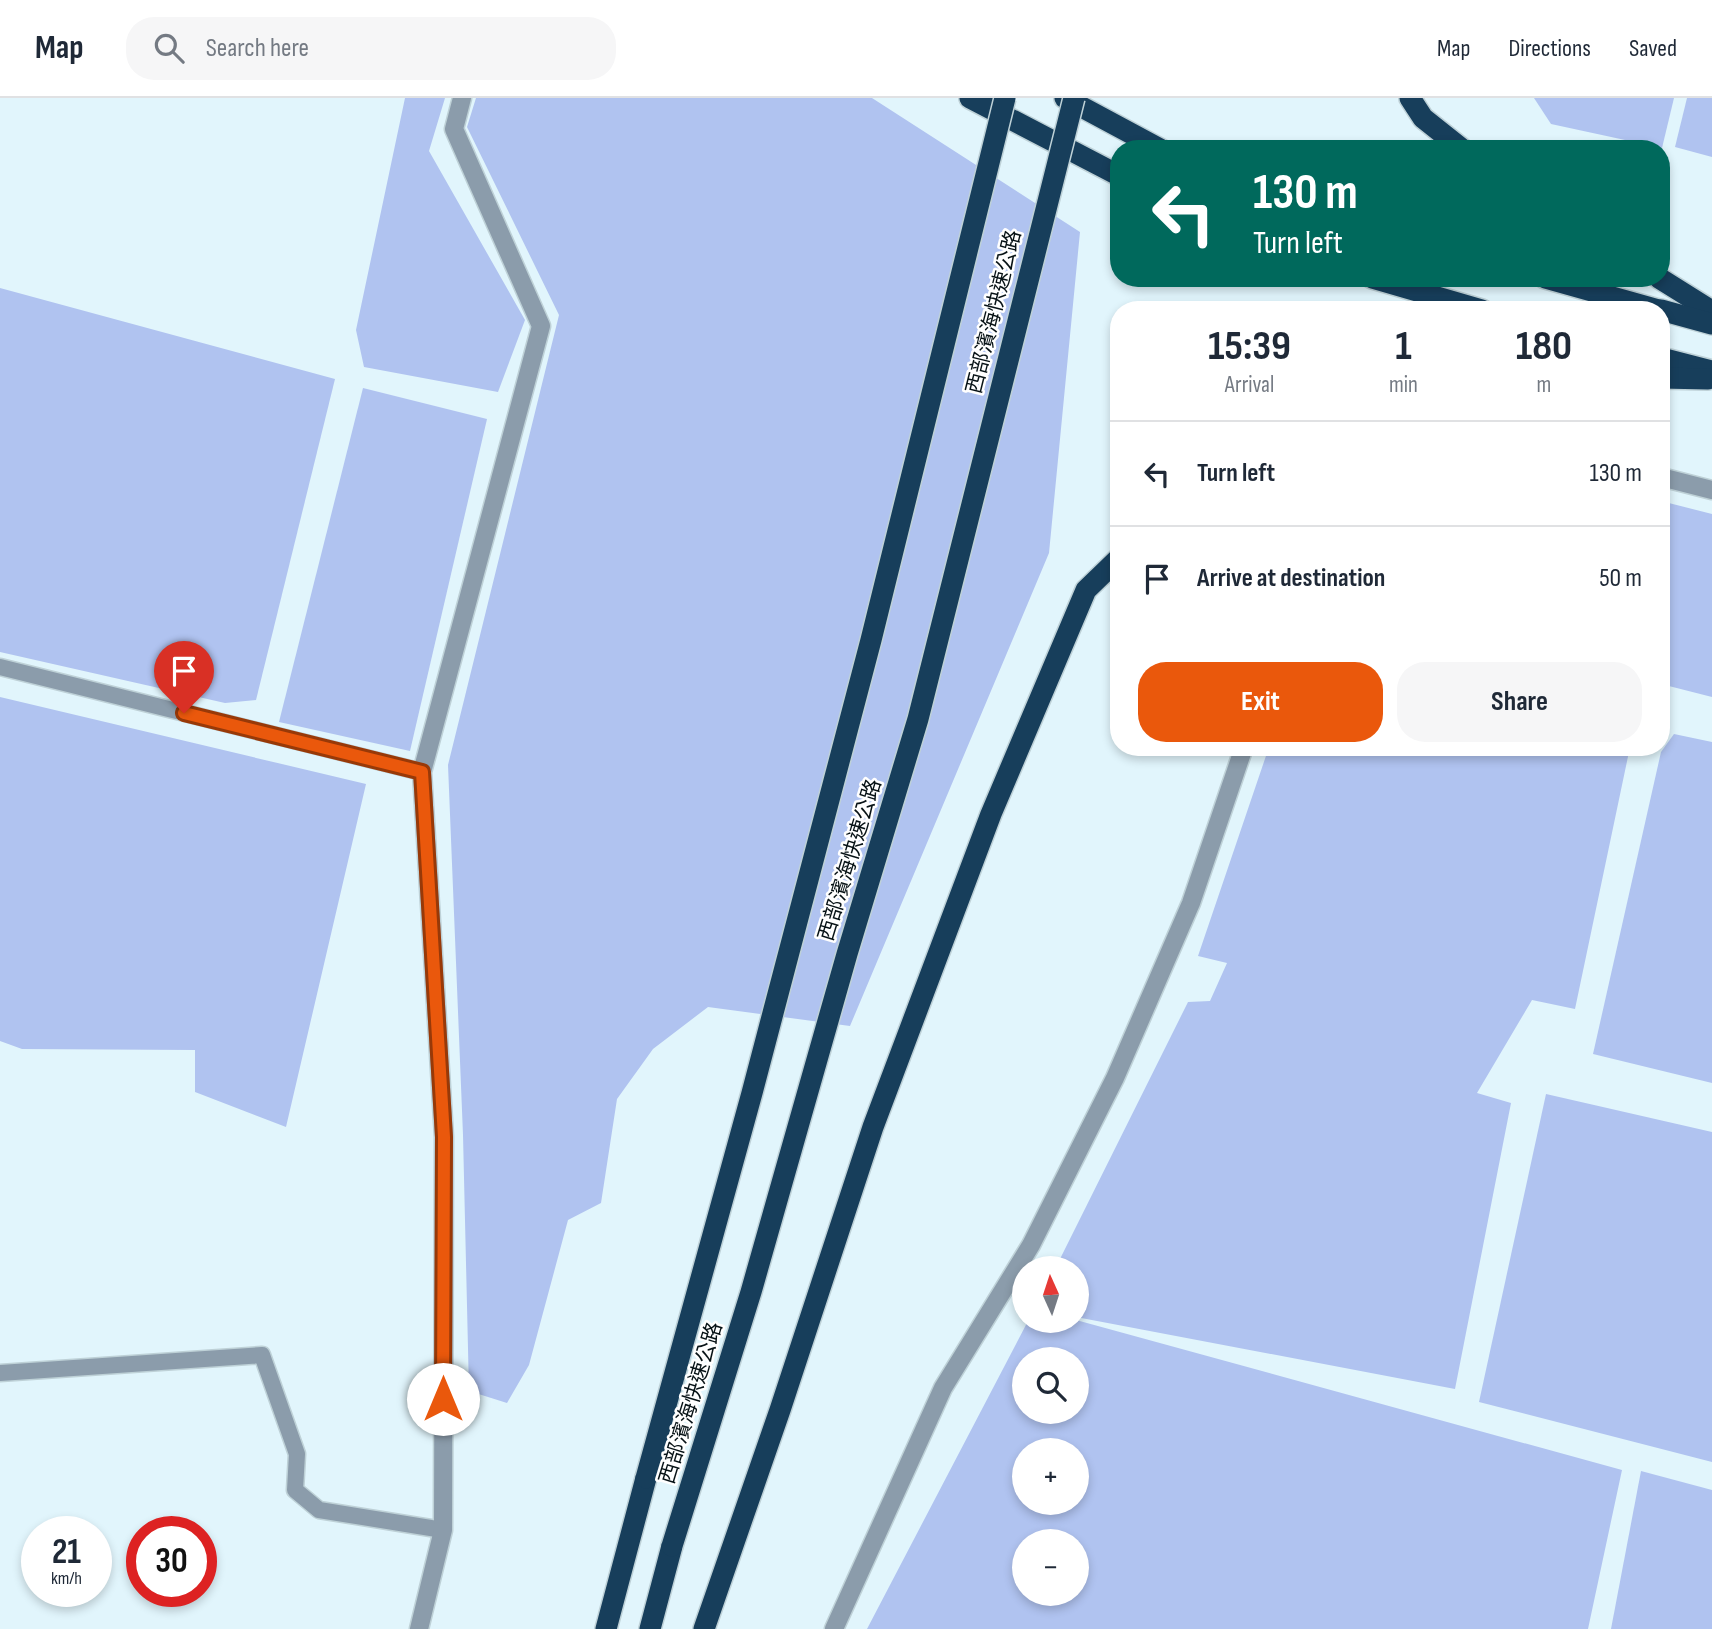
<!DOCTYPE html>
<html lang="en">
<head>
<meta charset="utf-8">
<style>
  :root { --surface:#fff; --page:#f6f6f7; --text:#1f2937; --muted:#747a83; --line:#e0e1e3; --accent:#ea580c }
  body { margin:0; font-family:"Sofia Sans Condensed","Noto Sans TC",sans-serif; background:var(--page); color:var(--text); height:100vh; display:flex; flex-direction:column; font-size:26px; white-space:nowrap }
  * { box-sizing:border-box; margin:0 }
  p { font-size:23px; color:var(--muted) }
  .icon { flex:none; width:38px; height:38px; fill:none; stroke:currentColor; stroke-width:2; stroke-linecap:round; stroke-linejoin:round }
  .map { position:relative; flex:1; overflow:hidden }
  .drawer { position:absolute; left:1110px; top:203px; width:560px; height:455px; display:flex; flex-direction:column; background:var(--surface); border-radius:28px; box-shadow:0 4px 10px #0003 }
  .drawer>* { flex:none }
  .top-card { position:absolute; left:1110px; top:42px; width:560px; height:147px; border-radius:28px; box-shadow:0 4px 10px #0003; background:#00695c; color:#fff; overflow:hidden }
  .needle { width:46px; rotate:357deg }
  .buttons { position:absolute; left:1012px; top:1158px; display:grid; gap:14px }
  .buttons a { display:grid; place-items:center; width:77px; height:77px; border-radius:50%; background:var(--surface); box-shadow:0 4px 10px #0003; font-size:35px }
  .speed { position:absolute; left:21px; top:1418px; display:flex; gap:14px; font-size:35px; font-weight:700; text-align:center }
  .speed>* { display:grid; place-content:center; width:91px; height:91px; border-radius:50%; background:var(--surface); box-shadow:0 4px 10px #0003; line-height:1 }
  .speed small { font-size:18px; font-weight:400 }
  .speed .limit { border:10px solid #d22; background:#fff; color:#111 }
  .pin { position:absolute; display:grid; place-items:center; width:60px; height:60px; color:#fff; margin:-72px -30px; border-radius:50% 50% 50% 0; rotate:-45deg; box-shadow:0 0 7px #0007 }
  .pin .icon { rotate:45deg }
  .me { position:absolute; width:77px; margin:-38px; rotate:0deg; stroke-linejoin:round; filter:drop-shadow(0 0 5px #0008) }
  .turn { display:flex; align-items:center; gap:24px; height:147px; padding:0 28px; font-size:32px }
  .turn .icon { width:91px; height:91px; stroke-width:2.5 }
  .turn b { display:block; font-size:49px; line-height:60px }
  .eta { display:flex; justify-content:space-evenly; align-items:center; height:119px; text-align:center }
  .eta b { font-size:42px; font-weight:700; line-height:49px }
  .action { display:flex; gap:14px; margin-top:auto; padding:14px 28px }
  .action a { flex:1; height:80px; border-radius:28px; background:var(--accent); color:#fff; font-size:28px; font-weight:700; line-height:80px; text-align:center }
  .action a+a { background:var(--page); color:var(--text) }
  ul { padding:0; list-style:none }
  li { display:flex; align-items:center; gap:21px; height:105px; padding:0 28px; border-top:2px solid var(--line) }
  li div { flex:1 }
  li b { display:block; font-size:26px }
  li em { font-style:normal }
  header { display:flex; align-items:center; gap:42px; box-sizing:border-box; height:98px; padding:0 35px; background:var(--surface); border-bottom:2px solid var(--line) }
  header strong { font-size:33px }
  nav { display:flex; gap:38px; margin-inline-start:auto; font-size:24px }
  .search { width:490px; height:63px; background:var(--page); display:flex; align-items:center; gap:18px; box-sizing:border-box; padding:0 24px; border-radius:28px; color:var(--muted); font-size:26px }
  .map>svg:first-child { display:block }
</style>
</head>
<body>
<header>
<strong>Map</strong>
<div class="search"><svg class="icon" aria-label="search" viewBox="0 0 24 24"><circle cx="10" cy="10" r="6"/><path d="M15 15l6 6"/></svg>Search here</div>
<nav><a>Map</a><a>Directions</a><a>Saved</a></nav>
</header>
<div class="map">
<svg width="1712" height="1531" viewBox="0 0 1712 1531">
  <rect width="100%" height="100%" fill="#e1f5fc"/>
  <g fill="#b0c3f0" fill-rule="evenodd">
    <path d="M405 0H445L429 53 525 222 498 294 364 269 356 232Z"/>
    <path d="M476 0H872L1080 134 1049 455 850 928 708 909 653 951 617 1001 601 1105 568 1122 529 1267 507 1305 469 1293 463 1037 448 667 559 217 467 29Z"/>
    <path d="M1534 0H1674L1662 50 1551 26Z"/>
    <path d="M1687 0H1712V59L1675 49Z"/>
    <path d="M0 190 335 281 256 602 225 605 0 554Z"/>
    <path d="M363 290 487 321 410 653 279 624Z"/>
    <path d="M1661 403 1712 416V599L1661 586Z"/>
    <path d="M0 599 366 686 286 1029 195 994V952L22 951 0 943Z"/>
    <path d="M1674 636 1712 644V985L1593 956 1661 654Z"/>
    <path d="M1269 649H1630L1575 911 1532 902 1477 995 1511 1005 1455 1291 1076 1219V1171H1055L1188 904 1210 903 1227 865 1198 858Z"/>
    <path d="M1546 996 1712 1034V1364L1479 1304Z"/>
    <path d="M1076 1222 1622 1372 1588 1531H867L1028 1223ZM1024 1262H1076V1314H1024ZM1024 1353H1076V1405H1024ZM1024 1444H1076V1496H1024Z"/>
    <path d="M1641 1373 1712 1392V1531H1611Z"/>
  </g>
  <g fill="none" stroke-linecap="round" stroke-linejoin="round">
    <g stroke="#bed1d7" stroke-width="19">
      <g id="lane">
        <path d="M0 569 422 674"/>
        <path d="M0 1275 262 1257 297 1356 295 1392 319 1412 443 1432"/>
      </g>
    </g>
    <g stroke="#bed1d7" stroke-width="21">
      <g id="street">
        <path d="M1661 379 1712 392"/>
        <path d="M419 1531 443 1432 444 1039 422 674 541 228 454 31 462 0"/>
        <path d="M834 1531 943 1290 1031 1147 1115 980 1191 805 1244 649"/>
      </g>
    </g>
    <g stroke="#bed1d7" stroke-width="24">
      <g id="highway">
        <path d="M970 0 1118 77"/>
        <path d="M1065 0 1160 51"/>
        <path d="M1410 0 1423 20 1462 51"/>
        <path d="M1372 180 1482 212"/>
        <path d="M1545 180 1659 212"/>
        <path d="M1659 180 1712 213"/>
        <path d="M1661 212 1712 226"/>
        <path d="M1661 260 1712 273"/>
        <path d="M1661 280 1708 281"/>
        <path d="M606 1531 646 1380"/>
        <path d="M650 1531 672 1448"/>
        <path d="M704 1531 780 1312 873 1029 991 716 1086 492 1118 461"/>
      </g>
    </g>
    <use href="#lane" stroke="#8b9cab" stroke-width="16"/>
    <use href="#street" stroke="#8b9cab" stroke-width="18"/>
    <use href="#highway" stroke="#173e5b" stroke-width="21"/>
    <g stroke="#bed1d7" stroke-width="24" stroke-linecap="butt">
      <g id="highway-bridge">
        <path d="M646 1380 752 995 871 542 1005 0"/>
        <path d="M672 1448 751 1194 847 856 918 621 1074 0"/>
      </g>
    </g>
    <use href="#highway-bridge" stroke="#173e5b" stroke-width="21"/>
  </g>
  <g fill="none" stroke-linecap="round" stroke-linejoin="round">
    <g stroke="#983908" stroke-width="18">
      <path id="route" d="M184 615 422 674 444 1039 443 1301"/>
    </g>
    <use href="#route" stroke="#ea580c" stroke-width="12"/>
  </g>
  <g text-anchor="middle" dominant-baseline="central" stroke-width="5" stroke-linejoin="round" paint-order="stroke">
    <g font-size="21" fill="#071216" stroke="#fff">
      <text transform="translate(994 214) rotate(-76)">西部濱海快速公路</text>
      <text transform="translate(850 762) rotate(-73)">西部濱海快速公路</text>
      <text transform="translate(691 1305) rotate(-73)">西部濱海快速公路</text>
    </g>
  </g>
</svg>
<div class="buttons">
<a><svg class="needle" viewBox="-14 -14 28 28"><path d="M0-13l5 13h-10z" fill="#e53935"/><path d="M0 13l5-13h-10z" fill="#747a83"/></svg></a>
<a><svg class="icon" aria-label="search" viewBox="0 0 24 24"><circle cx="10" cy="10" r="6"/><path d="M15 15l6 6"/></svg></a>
<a>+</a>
<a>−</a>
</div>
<div class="speed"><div>21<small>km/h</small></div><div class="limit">30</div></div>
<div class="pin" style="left:184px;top:615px;background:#d93025"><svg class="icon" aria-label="arrive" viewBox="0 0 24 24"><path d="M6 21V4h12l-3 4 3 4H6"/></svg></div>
<svg class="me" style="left:443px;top:1301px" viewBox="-20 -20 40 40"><circle r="19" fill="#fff"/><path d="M0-13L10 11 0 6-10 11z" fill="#ea580c"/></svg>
<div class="top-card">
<div class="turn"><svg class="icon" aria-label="left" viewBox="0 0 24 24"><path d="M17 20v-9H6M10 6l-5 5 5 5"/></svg><div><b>130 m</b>Turn left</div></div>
</div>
<section class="drawer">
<div class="eta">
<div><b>15:39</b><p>Arrival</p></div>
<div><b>1</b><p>min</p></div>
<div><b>180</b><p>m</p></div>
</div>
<ul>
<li><svg class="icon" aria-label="left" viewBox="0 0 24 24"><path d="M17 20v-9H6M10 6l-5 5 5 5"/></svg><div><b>Turn left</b></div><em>130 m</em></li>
<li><svg class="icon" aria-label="arrive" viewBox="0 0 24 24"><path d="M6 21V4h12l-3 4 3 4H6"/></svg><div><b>Arrive at destination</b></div><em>50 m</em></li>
</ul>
<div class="action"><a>Exit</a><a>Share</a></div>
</section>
</div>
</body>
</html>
